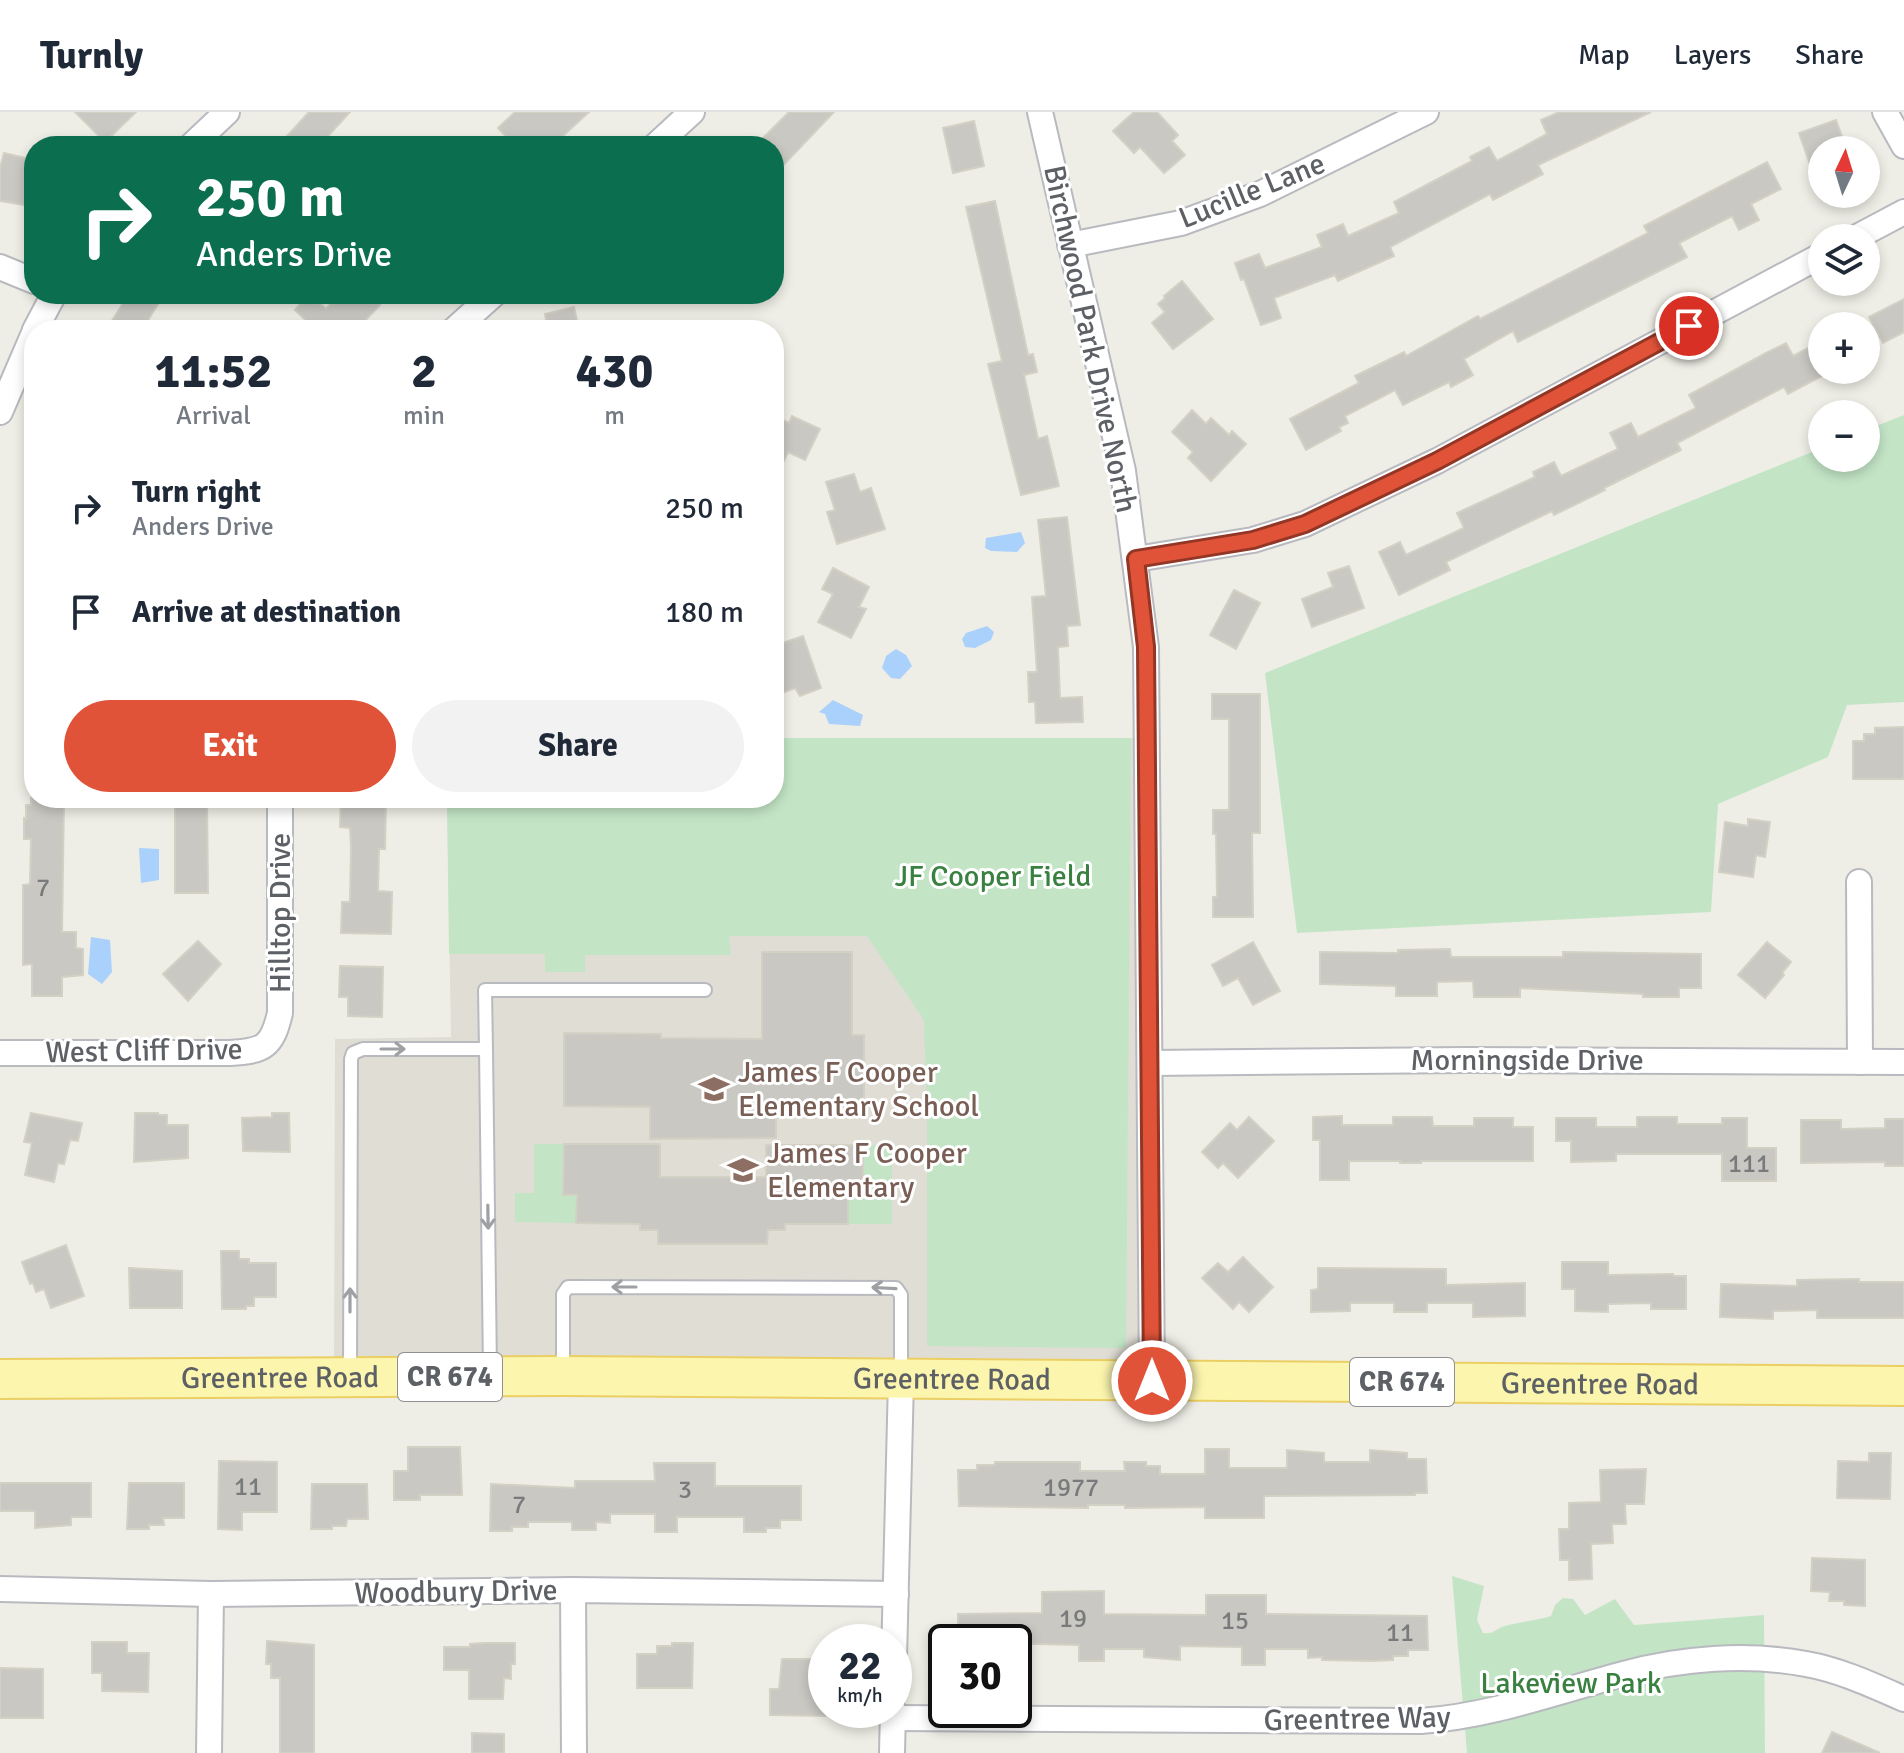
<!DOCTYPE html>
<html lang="en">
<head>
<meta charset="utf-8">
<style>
  :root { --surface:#fff; --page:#f2f2f3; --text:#1f2937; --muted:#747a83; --line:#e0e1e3; --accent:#e15339 }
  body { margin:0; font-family:Signika,sans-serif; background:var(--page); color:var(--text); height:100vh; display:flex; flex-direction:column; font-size:30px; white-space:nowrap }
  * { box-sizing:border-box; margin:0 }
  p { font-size:26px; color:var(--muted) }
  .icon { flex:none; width:44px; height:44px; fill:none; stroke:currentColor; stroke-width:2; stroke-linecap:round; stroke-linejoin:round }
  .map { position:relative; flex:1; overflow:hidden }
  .drawer { position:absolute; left:24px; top:208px; width:760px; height:488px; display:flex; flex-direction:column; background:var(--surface); border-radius:32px; box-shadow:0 4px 12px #0003 }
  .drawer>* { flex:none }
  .hud { position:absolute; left:24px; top:24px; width:760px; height:168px; border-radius:32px; box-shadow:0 4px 12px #0003; background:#0b6e4f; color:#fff; overflow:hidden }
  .needle { width:52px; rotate:4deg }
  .fabs { position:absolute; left:1808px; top:24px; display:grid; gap:16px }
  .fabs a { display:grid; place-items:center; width:72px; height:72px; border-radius:50%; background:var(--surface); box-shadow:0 4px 12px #0003; font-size:40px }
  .speed { position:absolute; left:808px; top:1512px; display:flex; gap:16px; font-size:40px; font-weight:700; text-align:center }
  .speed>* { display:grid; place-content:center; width:104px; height:104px; border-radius:50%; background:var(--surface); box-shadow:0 4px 12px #0003; line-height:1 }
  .speed small { font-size:20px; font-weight:400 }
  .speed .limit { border:4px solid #111; border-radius:12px; background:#fff; color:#111 }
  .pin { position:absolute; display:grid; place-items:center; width:68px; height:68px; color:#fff; margin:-34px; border:4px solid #fff; border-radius:50%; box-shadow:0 2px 8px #0007 }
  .me { position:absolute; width:88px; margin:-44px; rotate:0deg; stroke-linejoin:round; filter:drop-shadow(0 0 6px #0008) }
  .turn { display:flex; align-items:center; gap:28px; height:168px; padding:0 40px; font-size:36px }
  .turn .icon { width:104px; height:104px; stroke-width:2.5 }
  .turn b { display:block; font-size:56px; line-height:68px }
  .eta { display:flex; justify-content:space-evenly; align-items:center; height:136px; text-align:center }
  .eta b { font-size:48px; font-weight:700; line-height:56px }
  .button { display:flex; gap:16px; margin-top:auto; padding:16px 40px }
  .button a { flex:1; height:92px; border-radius:48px; background:var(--accent); color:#fff; font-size:32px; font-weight:700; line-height:92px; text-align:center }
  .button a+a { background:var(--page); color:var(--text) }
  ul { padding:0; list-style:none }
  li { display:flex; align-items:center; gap:24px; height:104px; padding:0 40px }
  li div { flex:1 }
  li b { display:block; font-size:30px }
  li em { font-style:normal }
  header { display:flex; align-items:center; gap:48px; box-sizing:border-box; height:112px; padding:0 40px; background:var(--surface); border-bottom:2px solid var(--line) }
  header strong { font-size:38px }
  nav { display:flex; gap:44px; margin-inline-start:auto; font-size:28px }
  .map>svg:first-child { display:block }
</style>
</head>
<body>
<header>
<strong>Turnly</strong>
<nav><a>Map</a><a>Layers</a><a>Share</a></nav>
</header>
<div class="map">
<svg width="1904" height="1641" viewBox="0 0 1904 1641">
  <rect width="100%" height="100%" fill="#efeee6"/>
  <path fill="#dfddd4" d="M774 626H1147L1152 1269 334 1266 335 927 451 925 447 686H774Z"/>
  <g fill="#c3e5c6">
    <path d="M1904 303V590L1847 593 1828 645 1718 692 1711 800 1297 821 1265 561 1822 336V346H1866V318Z"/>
    <path d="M774 626H1131L1126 1236 927 1234V998L924 908 867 824H729L731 843H585V860H545V842H449L447 686H774Z"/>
    <path d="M534 1032H564L563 1083H577L576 1111 515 1110V1081H534Z"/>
    <path d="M863 1033H892V1112H848V1083H863Z"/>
    <path d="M1452 1464 1484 1474 1477 1508 1483 1521C1493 1522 1493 1519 1502 1515 1515 1510 1536 1509 1551 1504L1555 1493 1563 1486 1573 1487 1585 1503 1615 1487 1634 1513 1764 1503 1765 1641H1467Z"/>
  </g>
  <g fill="#aad1fb">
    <path d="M1021 420 1025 431 1017 440 991 439 985 436 986 426Z"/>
    <path d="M987 514 994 520 991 528 975 536 965 535 962 527 966 521Z"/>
    <path d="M896 537 906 543 912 554 900 567 891 566 882 556 886 544Z"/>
    <path d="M833 588 863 603 860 614 829 612 825 602 819 600Z"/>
    <path d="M139 736 159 737V768L141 771Z"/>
    <path d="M91 825 110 828 112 860 102 872 88 862Z"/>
  </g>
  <g fill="#cac8c2" stroke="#d3d0c4" stroke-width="2">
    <path d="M75 0H136L105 30Z"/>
    <path d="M309 0H350L319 34H278Z"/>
    <path d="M515 0H589L552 34H515L498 16Z"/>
    <path d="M789 0H834L774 63V34H755Z"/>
    <path d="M1134 0H1157L1178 23 1172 29 1185 43 1164 61 1140 35 1134 41 1113 19Z"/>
    <path d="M1559 0H1651L1538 53 1543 62 1493 88 1490 82 1390 135 1394 144 1338 169 1335 163 1274 186 1281 206 1261 213 1244 167 1241 168 1235 151 1259 142 1265 156 1322 135 1317 123 1343 112 1348 124 1399 101 1394 90 1472 49 1470 45 1489 35 1497 49 1547 22 1541 8Z"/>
    <path d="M1836 8 1847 38H1822V78H1819L1799 21Z"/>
    <path d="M974 9 984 54 953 61 943 16Z"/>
    <path d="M4 41 34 48V84L27 82 25 93 0 89V56Z"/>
    <path d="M1767 50 1781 77 1751 92 1759 108 1739 118 1732 104 1679 131 1687 145 1518 230 1513 219 1464 247 1473 263 1451 275 1449 270 1403 293 1395 278 1345 304 1348 311 1339 315 1341 319 1306 338 1290 307 1359 271 1355 264 1404 240 1406 244 1478 204 1480 207 1648 121 1644 114Z"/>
    <path d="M995 89 1028 243 1033 242 1037 260 1024 263 1038 327 1047 324 1059 374 1021 383 988 252 1002 249 966 95Z"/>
    <path d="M1182 169 1213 207 1173 237 1152 211 1165 200 1158 192 1165 186 1164 184Z"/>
    <path d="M129 182H164L142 218H106Z"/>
    <path d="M309 182 326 197 340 182H369L380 193 356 218H316L295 198Z"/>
    <path d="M1904 187V220L1883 231 1869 205Z"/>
    <path d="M574 195 579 218H548L545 202Z"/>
    <path d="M1822 229V258H1833L1788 282 1784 275 1677 331 1681 338 1604 376 1605 378 1554 403 1552 399 1446 450 1450 458 1399 483 1379 440 1400 430 1406 443 1464 416 1457 401 1535 365 1533 360 1554 350 1561 364 1618 337 1610 321 1631 311 1638 325 1696 296 1689 283 1766 241 1786 231 1793 244Z"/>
    <path d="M1192 298 1206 312 1211 306 1229 323 1232 319 1246 332 1211 369 1188 346 1193 340 1172 320Z"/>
    <path d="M774 304 789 311 792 304 820 317 805 348 788 340 774 370Z"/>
    <path d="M854 362 860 380 871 376 885 417 837 432 827 400 835 398 826 370Z"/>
    <path d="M1067 405 1080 513 1067 514 1068 534 1058 535 1060 586 1082 585 1083 610 1036 611 1035 590H1029L1028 560H1037L1032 485 1046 484 1038 408Z"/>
    <path d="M1349 454 1364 496 1312 515 1302 487 1333 475 1328 461Z"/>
    <path d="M833 456 869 475 859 495 866 497 851 526 818 510 833 482 822 477Z"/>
    <path d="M1234 478 1260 491 1236 537 1210 523Z"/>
    <path d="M803 524 821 576 800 584 795 576 774 584V534Z"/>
    <path d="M1212 582H1260V721H1252L1253 805H1213V785H1217L1216 722H1213V698H1229V607H1212Z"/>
    <path d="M1904 615V667H1853V629H1864V622H1875V616Z"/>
    <path d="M31 686H64L62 820H76V836L83 837V863L62 865V884H32V852L23 853V773L30 772 31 727H24V706L26 707V693H31Z"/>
    <path d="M175 686H207L208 781H175Z"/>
    <path d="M341 686H386L385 737H379L378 779 392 780 391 822 341 821 342 790H350L351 736 350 716 340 715Z"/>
    <path d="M1748 707 1770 710 1765 745 1756 743 1753 765 1719 760 1725 710 1748 714Z"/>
    <path d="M198 829 221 852 188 889 163 862Z"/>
    <path d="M1253 830 1280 879 1253 893 1238 866 1223 874 1212 853Z"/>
    <path d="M1767 830 1791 850 1782 861 1784 863 1765 886 1738 863Z"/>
    <path d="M1450 837 1451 845H1563V840L1701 842V876H1679V885H1643V882L1520 876V885H1474L1473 869 1437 870V884H1396V874L1320 872V840L1398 841V838Z"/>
    <path d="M762 840H852V923H864V996L776 995V1026L650 1027V995L564 994V921L661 922V926L762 927Z"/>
    <path d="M340 854 383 855 382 905 348 904V885H339Z"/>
    <path d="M31 1001 82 1011 78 1029 70 1028 64 1052 58 1051 54 1070 25 1063 32 1031 24 1030Z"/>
    <path d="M135 1001H158V1003H167V1013H188V1046L134 1050Z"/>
    <path d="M272 1001H289L290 1040 243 1039 242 1006 272 1005Z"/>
    <path d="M1342 1004V1013H1393V1005H1432L1433 1014H1474V1006H1513V1015H1533V1049H1421V1051H1400V1049H1349V1068H1320V1028H1313V1005Z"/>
    <path d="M1249 1005 1274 1029 1238 1066 1223 1051 1218 1056 1202 1040 1230 1011 1237 1018Z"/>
    <path d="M1637 1005H1677V1012H1722V1006H1747V1036H1776V1069H1722V1042H1616V1049L1571 1050V1029H1556V1006H1596V1015H1637Z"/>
    <path d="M1885 1007H1904V1054H1885V1050L1801 1051V1008H1841V1017L1885 1016Z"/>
    <path d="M564 1032H660V1065H766V1033H863V1083H848V1112H785V1118H768L767 1132H658V1118H640V1112L576 1111 577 1083H563Z"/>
    <path d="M66 1133 84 1184 51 1196 44 1177 36 1180 33 1171 30 1172 22 1150Z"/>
    <path d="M221 1139H239V1147H249V1151H276V1185H254V1194H246V1197H222Z"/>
    <path d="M1243 1145 1273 1175 1249 1200 1239 1190 1233 1197 1202 1166 1218 1151 1228 1160Z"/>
    <path d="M1562 1150H1608V1163L1673 1162 1674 1164H1686V1197H1651V1191L1608 1192V1200L1575 1199V1177H1562Z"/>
    <path d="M129 1156 182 1159V1196H130Z"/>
    <path d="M1318 1156 1446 1157V1173L1525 1171V1204L1473 1205V1191H1427V1200H1394V1191H1350V1199L1311 1200V1178L1318 1177Z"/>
    <path d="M1859 1167V1170H1904V1206H1817V1198L1773 1199V1207L1720 1205 1721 1172 1797 1174V1168Z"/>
    <path d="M408 1335H460L462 1383H420V1388H394V1359H408Z"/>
    <path d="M1205 1337H1229V1356H1287V1338L1324 1341V1350H1370V1338L1407 1341V1347H1426L1427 1381H1415V1383L1264 1384V1406H1205V1395L1125 1396V1393H1088V1396L959 1394 958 1358H977V1353H995V1350H1080V1359H1125L1124 1350H1146V1354H1160V1362H1205Z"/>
    <path d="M1869 1341H1891L1890 1387 1837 1386 1838 1349 1869 1350Z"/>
    <path d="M219 1349 277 1350V1400H242V1418L218 1417Z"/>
    <path d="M654 1351H715V1374H801V1408H780V1416H766V1420H744V1405H677V1420H655V1402H610V1411L596 1410V1418H572V1410H528V1415H512V1419H490L491 1372 575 1376V1369H655Z"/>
    <path d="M1646 1357 1644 1392H1625L1626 1412H1612L1613 1431 1591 1432 1592 1467 1569 1468V1448H1560L1559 1417H1569V1391L1601 1390 1600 1358Z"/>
    <path d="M0 1371H91V1405H71V1413L35 1416V1399H0Z"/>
    <path d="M129 1371H184V1406H163L164 1413H149V1417H127Z"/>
    <path d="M312 1372H367L368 1407H347L346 1414H332V1417H311Z"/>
    <path d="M1812 1446 1865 1448V1494L1844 1493V1489H1829L1830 1480 1811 1479Z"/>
    <path d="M1104 1479V1502L1206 1503V1483H1266V1502L1427 1504 1428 1538H1408V1544H1393V1548L1372 1549 1322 1548V1545L1308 1546V1537H1265V1553H1242V1535L1180 1534V1548L1144 1545V1537H1104V1549H1079V1533L958 1530V1502L1042 1501V1480Z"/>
    <path d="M267 1529 314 1533V1641H280V1566H271V1552H266Z"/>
    <path d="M92 1530H127V1541H149L148 1580 102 1579V1561H92Z"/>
    <path d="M485 1531H515V1552H511V1567L504 1566 503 1587H469V1558H444V1535H470V1532Z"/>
    <path d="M672 1531H693L692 1576H637V1542H657V1534H672Z"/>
    <path d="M782 1547H817L816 1566H825V1604L770 1603V1577H779Z"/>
    <path d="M0 1556 43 1557V1606H0Z"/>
    <path d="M1832 1620 1880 1641H1822Z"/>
    <path d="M472 1621 504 1622V1641H472Z"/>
  </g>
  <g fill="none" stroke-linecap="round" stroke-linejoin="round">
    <g stroke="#b8babf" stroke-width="16">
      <g id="lane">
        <path d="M486 937 485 878H705"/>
        <path d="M563 1260V1182L568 1175 896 1176 901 1183V1260"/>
        <path d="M350 1262 351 947 353 941 363 937H486L490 1259"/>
      </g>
    </g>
    <g stroke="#b8babf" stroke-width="28">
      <g id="street">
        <path d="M1040 0 1123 359 1146 535 1152 1269"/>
        <path d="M1885 0 1904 34"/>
        <path d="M191 34 227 0"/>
        <path d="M655 34 692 0"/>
        <path d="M1855 126 1904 100"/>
        <path d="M1070 133 1181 111 1260 82 1426 0"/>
        <path d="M0 155 34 169"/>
        <path d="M35 218 54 182"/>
        <path d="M454 218 494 182"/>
        <path d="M0 300 34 221"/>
        <path d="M1136 447 1253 428 1305 412 1437 349 1822 143"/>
        <path d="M1859 770 1860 950"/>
        <path d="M0 941H230C264 939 272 935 280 901V686"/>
        <path d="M1150 951 1467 948 1904 950"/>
        <path d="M0 1477 211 1482 573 1478 896 1482"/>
        <path d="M573 1478 574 1641"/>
        <path d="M894 1547 901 1268"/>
        <path d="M893 1606 1421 1609C1491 1604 1556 1580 1623 1562 1681 1546 1747 1541 1806 1552 1840 1558 1872 1573 1904 1587"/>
        <path d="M209 1641 211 1482"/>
        <path d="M892 1641 893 1598"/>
      </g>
    </g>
    <g stroke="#ebcf63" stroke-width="42">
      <g id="primary">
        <path id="s1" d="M0 1267 563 1264 1904 1274"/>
      </g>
    </g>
    <use href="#lane" stroke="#fff" stroke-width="12"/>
    <use href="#street" stroke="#fff" stroke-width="24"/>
    <use href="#primary" stroke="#fbf5ae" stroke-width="38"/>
  </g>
  <defs><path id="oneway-shaft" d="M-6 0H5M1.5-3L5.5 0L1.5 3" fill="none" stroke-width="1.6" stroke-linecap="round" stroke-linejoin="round" transform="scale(2)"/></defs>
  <g stroke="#9ea0a3">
    <use href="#oneway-shaft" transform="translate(393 937)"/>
    <use href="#oneway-shaft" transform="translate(488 1105) rotate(89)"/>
    <use href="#oneway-shaft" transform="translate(624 1175) rotate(-180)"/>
    <use href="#oneway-shaft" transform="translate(884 1176) rotate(-177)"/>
    <use href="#oneway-shaft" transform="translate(350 1188) rotate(-90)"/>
  </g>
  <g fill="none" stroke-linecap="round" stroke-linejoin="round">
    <g stroke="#923625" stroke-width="20">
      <path id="route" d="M1152 1269 1146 535 1136 447 1253 428 1305 412 1437 349 1689 214"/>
    </g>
    <use href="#route" stroke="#e15339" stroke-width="14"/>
  </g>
  <defs>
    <g id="school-bare" transform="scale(2.4)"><path d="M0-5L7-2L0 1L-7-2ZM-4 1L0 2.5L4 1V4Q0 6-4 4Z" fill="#8d6e63" stroke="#fff" stroke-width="2.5" paint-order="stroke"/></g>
  </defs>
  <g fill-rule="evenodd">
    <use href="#school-bare" x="714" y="977"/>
    <use href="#school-bare" x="743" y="1058"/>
  </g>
  <g text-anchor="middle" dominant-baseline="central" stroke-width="6" stroke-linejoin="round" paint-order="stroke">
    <g font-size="26" fill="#787a7c">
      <text x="43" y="776">7</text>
      <text x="1749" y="1052">111</text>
      <text x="248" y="1375">11</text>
      <text x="1071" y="1376">1977</text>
      <text x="685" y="1378">3</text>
      <text x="519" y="1393">7</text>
      <text x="1073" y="1507">19</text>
      <text x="1235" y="1509">15</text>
      <text x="1400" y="1521">11</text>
    </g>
    <g fill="#fff" stroke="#8e9093" stroke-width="2">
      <rect x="398" y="1241" width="104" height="48" rx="6"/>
      <rect x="1350" y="1246" width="104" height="48" rx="6"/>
    </g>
    <g font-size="28" font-weight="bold" fill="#5d6065">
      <text x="450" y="1265">CR 674</text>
      <text x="1402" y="1270">CR 674</text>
    </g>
    <g font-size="30" fill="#5d6065" stroke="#fff">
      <text transform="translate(1252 79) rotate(-22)">Lucille Lane</text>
      <text transform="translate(1090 227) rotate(78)">Birchwood Park Drive North</text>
      <text transform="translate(280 801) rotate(-90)">Hilltop Drive</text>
      <text transform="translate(144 939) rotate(-1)">West Cliff Drive</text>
      <text x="1527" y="948">Morningside Drive</text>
      <text stroke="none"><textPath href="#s1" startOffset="280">Greentree Road</textPath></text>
      <text stroke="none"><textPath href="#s1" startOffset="952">Greentree Road</textPath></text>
      <text stroke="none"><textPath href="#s1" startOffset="1600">Greentree Road</textPath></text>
      <text transform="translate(456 1480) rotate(-1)">Woodbury Drive</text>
      <text transform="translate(1357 1607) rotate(-1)">Greentree Way</text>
    </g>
    <g font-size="30" fill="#398141" stroke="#fff">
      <text x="993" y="764">JF Cooper Field</text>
      <text x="1571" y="1571">Lakeview Park</text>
    </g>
    <g font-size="30" fill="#785e54" stroke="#fff" text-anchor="start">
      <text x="738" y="960">James F Cooper<tspan x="738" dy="34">Elementary School</tspan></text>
      <text x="767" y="1041">James F Cooper<tspan x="767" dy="34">Elementary</tspan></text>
    </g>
  </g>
</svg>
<div class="fabs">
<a><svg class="needle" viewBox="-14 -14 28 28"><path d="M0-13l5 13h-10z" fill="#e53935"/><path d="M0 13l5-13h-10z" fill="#747a83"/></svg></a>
<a><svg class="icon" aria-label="layers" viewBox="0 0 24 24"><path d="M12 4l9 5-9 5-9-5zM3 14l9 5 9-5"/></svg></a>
<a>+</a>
<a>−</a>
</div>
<div class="speed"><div>22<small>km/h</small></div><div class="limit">30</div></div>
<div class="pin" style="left:1689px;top:214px;background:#d93025"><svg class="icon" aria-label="arrive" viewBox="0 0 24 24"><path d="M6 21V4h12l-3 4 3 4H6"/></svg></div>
<svg class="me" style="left:1152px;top:1269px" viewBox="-20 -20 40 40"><circle r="17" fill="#e15339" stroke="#fff" stroke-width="3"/><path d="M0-11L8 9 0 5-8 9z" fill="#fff"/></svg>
<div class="hud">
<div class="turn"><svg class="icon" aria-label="right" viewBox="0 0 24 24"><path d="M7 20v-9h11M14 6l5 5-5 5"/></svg><div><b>250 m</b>Anders Drive</div></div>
</div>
<section class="drawer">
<div class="eta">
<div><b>11:52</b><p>Arrival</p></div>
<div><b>2</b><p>min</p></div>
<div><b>430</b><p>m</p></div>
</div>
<ul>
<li><svg class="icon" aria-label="right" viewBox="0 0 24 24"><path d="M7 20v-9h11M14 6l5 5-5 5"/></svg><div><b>Turn right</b><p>Anders Drive</p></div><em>250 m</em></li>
<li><svg class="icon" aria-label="arrive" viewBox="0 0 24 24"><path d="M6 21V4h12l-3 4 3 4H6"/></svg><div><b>Arrive at destination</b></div><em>180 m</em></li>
</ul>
<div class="button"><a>Exit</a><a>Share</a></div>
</section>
</div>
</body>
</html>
